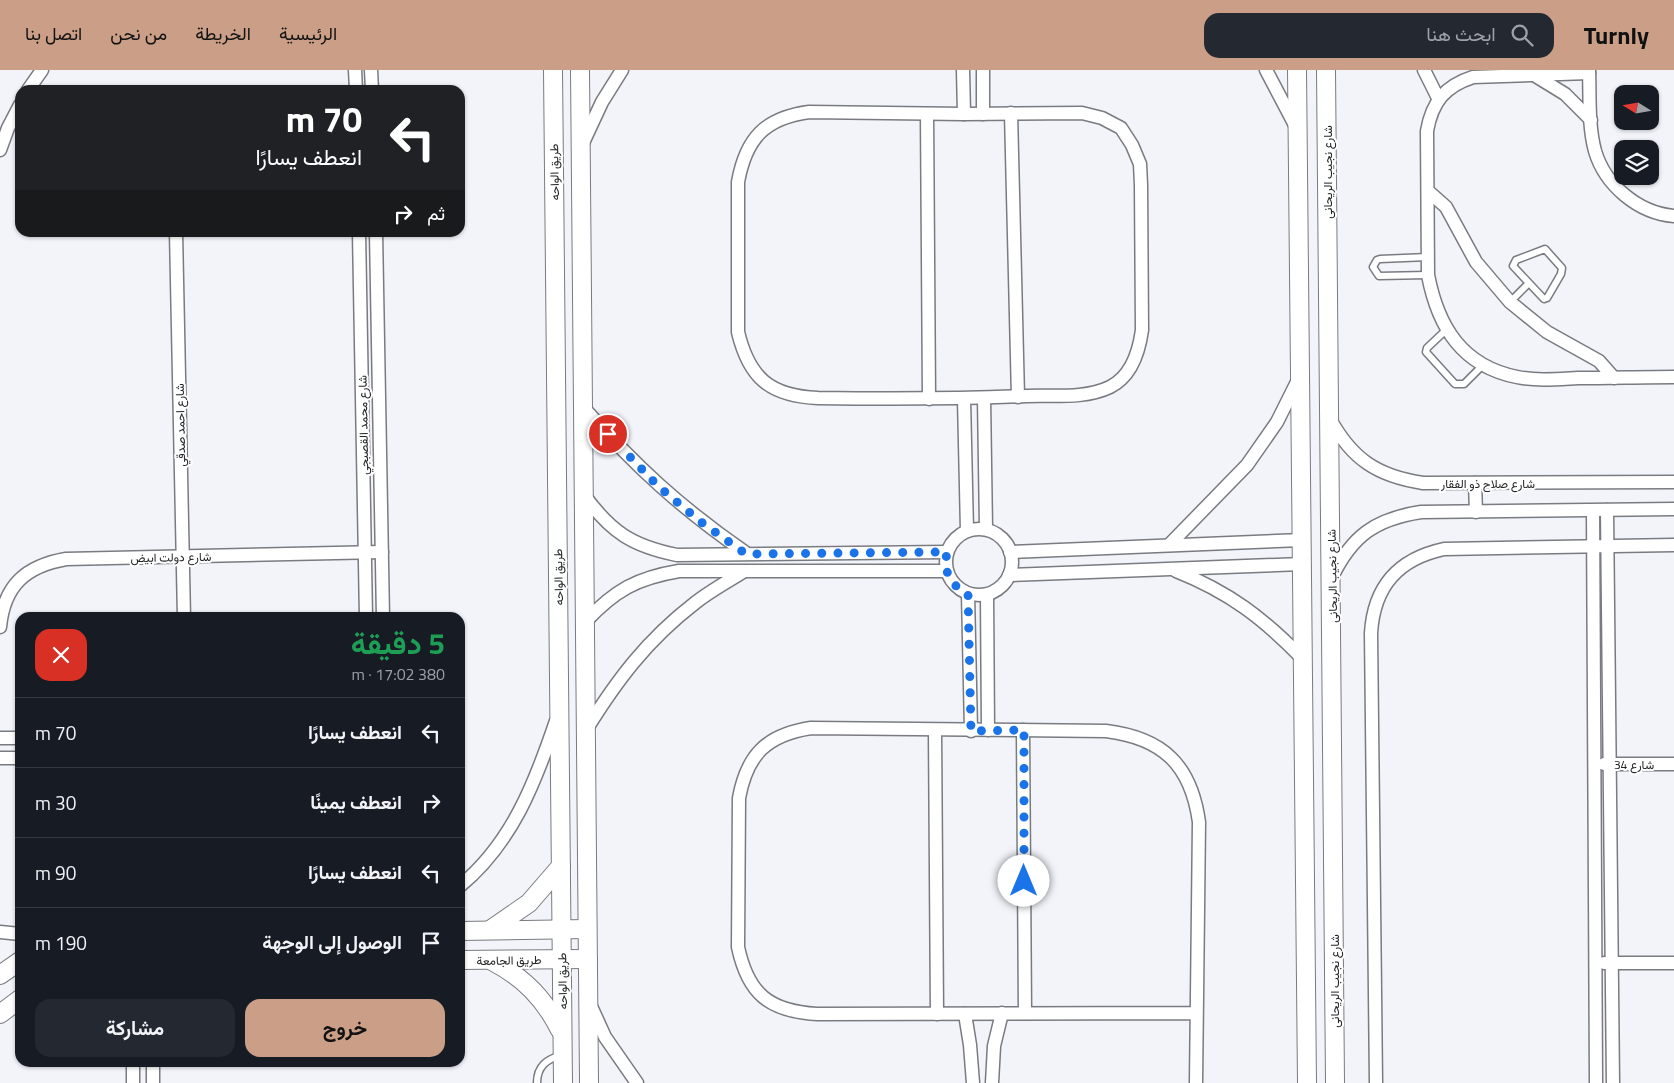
<!DOCTYPE html>
<html lang="ar">
<head>
<meta charset="utf-8">
<style>
  :root { --surface:#171b24; --page:#242831; --text:#f1f3f6; --muted:#9ea1a6; --line:#363941; --accent:#cb9f87 }
  body { margin:0; font-family:"Titillium Web",Vazirmatn,sans-serif; background:var(--page); color:var(--text); direction:rtl; height:100vh; display:flex; flex-direction:column; font-size:19px; white-space:nowrap }
  * { box-sizing:border-box; margin:0 }
  p { font-size:16px; color:var(--muted) }
  .icon { flex:none; width:28px; height:28px; fill:none; stroke:currentColor; stroke-width:2; stroke-linecap:round; stroke-linejoin:round }
  .map { position:relative; flex:1; overflow:hidden; direction:ltr }
  .side { position:absolute; left:15px; top:542px; width:450px; height:455px; display:flex; flex-direction:column; background:var(--surface); border-radius:15px; box-shadow:0 1px 4px #0004; direction:rtl }
  .side>* { flex:none }
  .hud { position:absolute; left:15px; top:15px; width:450px; height:152px; border-radius:15px; box-shadow:0 1px 4px #0004; direction:rtl; background:#202124; color:#fff; overflow:hidden }
  .needle { width:32px; rotate:281deg }
  .fabs { position:absolute; left:1614px; top:15px; display:grid; gap:10px }
  .fabs a { display:grid; place-items:center; width:45px; height:45px; border-radius:10px; background:var(--surface); box-shadow:0 1px 4px #0004; font-size:25px }
  .pin { position:absolute; display:grid; place-items:center; width:42px; height:42px; color:#fff; margin:-21px; border:2px solid #fff; border-radius:50%; box-shadow:0 1px 5px #0007 }
  .me { position:absolute; width:55px; margin:-28px; rotate:0deg; stroke-linejoin:round; filter:drop-shadow(0 0 4px #0008) }
  .turn { display:flex; align-items:center; gap:18px; height:105px; padding:0 20px; font-size:22px }
  .turn .icon { width:65px; height:65px; stroke-width:2.5 }
  .turn b { display:block; font-size:35px; line-height:42px }
  .then { display:flex; align-items:center; height:48px; padding:0 20px; background:#0003; gap:10px; font-size:19px }
  .round { display:grid; place-items:center; flex:none; width:52px; height:52px; border-radius:15px; background:var(--page) }
  .overview { display:flex; align-items:center; justify-content:space-between; height:85px; padding:0 20px }
  h1 { font-size:30px; font-weight:700; line-height:38px; color:#1e9e55 }
  .button { display:flex; gap:10px; margin-top:auto; padding:10px 20px }
  .button a { flex:1; height:58px; border-radius:15px; background:var(--accent); color:#111; font-size:20px; font-weight:700; line-height:58px; text-align:center }
  .button a+a { background:var(--page); color:var(--text) }
  ul { padding:0; list-style:none }
  li { display:flex; align-items:center; gap:15px; height:70px; padding:0 20px; border-top:1px solid var(--line) }
  li div { flex:1 }
  li b { display:block; font-size:19px }
  li em { font-style:normal }
  header { display:flex; align-items:center; gap:30px; box-sizing:border-box; height:70px; padding:0 25px; background:var(--accent); color:#111 }
  header strong { font-size:24px }
  nav { display:flex; gap:28px; margin-inline-start:auto; font-size:18px }
  .search { width:350px; height:45px; background:var(--page); display:flex; align-items:center; gap:12px; box-sizing:border-box; padding:0 18px; border-radius:15px; color:var(--muted); font-size:19px }
  .map>svg:first-child { display:block }
</style>
</head>
<body>
<header>
<strong>Turnly</strong>
<div class="search"><svg class="icon" aria-label="search" viewBox="0 0 24 24"><circle cx="10" cy="10" r="6"/><path d="M15 15l6 6"/></svg>ابحث هنا</div>
<nav><a>الرئيسية</a><a>الخريطة</a><a>من نحن</a><a>اتصل بنا</a></nav>
</header>
<div class="map">
<svg width="1674" height="1013" viewBox="0 0 1674 1013">
  <rect width="100%" height="100%" fill="#f2f4fa"/>
  <g fill="none" stroke-linecap="round" stroke-linejoin="round">
    <g stroke="#797b80" stroke-width="9">
      <g id="lane">
        <path d="M1545 179 1562 198 1561 204 1547 228 1544 229 1513 196 1516 190Z"/>
        <path d="M1428 205 1379 206 1373 197 1377 190 1380 189 1428 187"/>
        <path d="M1510 232 1528 214"/>
        <path d="M1446 260 1427 278 1426 282 1455 314H1464L1483 295"/>
        <path d="M537 1013C537 996 547 989 562 985"/>
      </g>
    </g>
    <g stroke="#797b80" stroke-width="15">
      <g id="street">
        <path d="M355 0 356 20"/>
        <path d="M371 0 372 20"/>
        <path d="M963 0 964 44"/>
        <path d="M983 0V44"/>
        <path d="M1266 0 1296 57"/>
        <path d="M1424 0 1438 28"/>
        <path d="M1589 0C1590 26 1588 55 1595 81 1605 115 1638 143 1674 146"/>
        <path d="M1589 3 1473 7C1445 16 1432 32 1427 61L1428 205C1438 257 1462 296 1517 307 1537 311 1558 309 1578 308 1610 308 1642 307 1674 307"/>
        <path d="M1534 5 1565 24 1591 50"/>
        <path d="M28 20 42 0"/>
        <path d="M809 42 964 44 1082 43 1102 48 1121 58 1132 75 1140 94 1141 115 1142 260C1139 282 1132 306 1110 317 1085 329 1054 325 1027 326 957 329 888 329 818 328 770 326 749 308 738 262V112C746 68 765 48 809 42Z"/>
        <path d="M1011 43 1018 327"/>
        <path d="M927 44 929 329"/>
        <path d="M582 75 602 32 622 0"/>
        <path d="M0 80 8 58 20 35"/>
        <path d="M1428 121 1446 137 1476 192 1510 232 1547 262 1599 291 1614 308"/>
        <path d="M176 162 184 548"/>
        <path d="M359 162 366 548"/>
        <path d="M376 162 383 548"/>
        <path d="M984 328 986 459"/>
        <path d="M964 329 967 461"/>
        <path d="M583 337C635 396 681 438 746 483"/>
        <path d="M1330 349C1352 389 1377 406 1423 413L1674 412"/>
        <path d="M1475 413 1476 442"/>
        <path d="M584 425C611 462 632 476 677 485L947 482"/>
        <path d="M1607 440 1613 1013"/>
        <path d="M1593 441 1596 1013"/>
        <circle cx="979" cy="492" r="33"/>
        <path d="M1169 475 1247 395 1277 352 1298 310"/>
        <path d="M1010 482 1302 470"/>
        <path d="M1176 501C1229 522 1263 548 1302 588"/>
        <path d="M1009 505 1302 494"/>
        <path d="M1332 507C1352 466 1375 449 1421 442L1674 439"/>
        <path d="M968 524 971 661"/>
        <path d="M987 525 988 660"/>
        <path d="M585 552C615 520 637 508 679 501H946"/>
        <path d="M0 557C4 515 26 496 66 489L382 482"/>
        <path d="M586 660C617 610 647 570 695 533 710 521 727 512 743 502"/>
        <path d="M935 660 937 944"/>
        <path d="M1023 660 1025 943"/>
        <path d="M0 668H20"/>
        <path d="M0 688H20"/>
        <path d="M1604 694H1674"/>
        <path d="M460 816C512 773 535 713 556 651"/>
        <path d="M0 862 20 864"/>
        <path d="M1604 893H1674"/>
        <path d="M590 934 605 967 637 1013"/>
        <path d="M1196 943 817 944C769 941 748 924 738 877L739 728C747 685 766 665 811 658L1106 661C1163 668 1191 695 1199 752L1196 1013"/>
        <path d="M965 944 970 975 973 1013"/>
        <path d="M133 992V1013"/>
        <path d="M153 992V1013"/>
        <path d="M992 1013 994 976 1002 943"/>
        <path d="M1376 1013 1371 563C1374 516 1398 489 1444 479L1674 475"/>
      </g>
    </g>
    <g stroke="#797b80" stroke-width="20">
      <g id="secondary">
        <path d="M553 0 563 1013"/>
        <path d="M580 0 589 1013"/>
        <path d="M1297 0 1307 1013"/>
        <path d="M1326 0 1335 1013"/>
        <path d="M490 860 529 833 561 796"/>
        <path d="M460 861 587 859"/>
        <path d="M460 890 588 889"/>
        <path d="M492 891C524 908 544 928 560 960"/>
        <path d="M0 905 20 891"/>
        <path d="M0 944 20 929"/>
      </g>
    </g>
    <use href="#lane" stroke="#fff" stroke-width="6"/>
    <use href="#street" stroke="#fff" stroke-width="12"/>
    <use href="#secondary" stroke="#fff" stroke-width="18"/>
  </g>
  <g fill="none" stroke-linecap="round" stroke-linejoin="round">
    <path stroke="#1a73e8" stroke-width="9" stroke-dasharray="0 16.2" d="M608 364 659 417 701 452 746 484 947 482C943 502 950 515 968 524L971 661 1024 660V811"/>
  </g>
  <g text-anchor="middle" dominant-baseline="central" stroke-width="4" stroke-linejoin="round" paint-order="stroke">
    <g font-size="12" fill="#232426" stroke="#fff">
      <text transform="translate(554 102) rotate(-91)">طريق الواحه</text>
      <text transform="translate(1327 102) rotate(-90)">شارع نجيب الريحانى</text>
      <text transform="translate(180 355) rotate(-91)">شارع احمد صدقي</text>
      <text transform="translate(363 355) rotate(-91)">شارع محمد القصبجي</text>
      <text x="1488" y="413">شارع صلاح ذو الفقار</text>
      <text transform="translate(171 487) rotate(-1)">شارع دولت ابيض</text>
      <text transform="translate(1332 506) rotate(-91)">شارع نجيب الريحانى</text>
      <text transform="translate(558 507) rotate(-91)">طريق الواحه</text>
      <text x="1634" y="694">شارع 34</text>
      <text transform="translate(509 890) rotate(-1)">طريق الجامعة</text>
      <text transform="translate(562 911) rotate(-91)">طريق الواحه</text>
      <text transform="translate(1334 911) rotate(-90)">شارع نجيب الريحانى</text>
    </g>
  </g>
</svg>
<div class="fabs">
<a><svg class="needle" viewBox="-14 -14 28 28"><path d="M0-13l5 13h-10z" fill="#e53935"/><path d="M0 13l5-13h-10z" fill="#9ea1a6"/></svg></a>
<a><svg class="icon" aria-label="layers" viewBox="0 0 24 24"><path d="M12 4l9 5-9 5-9-5zM3 14l9 5 9-5"/></svg></a>
</div>
<div class="pin" style="left:608px;top:364px;background:#d93025"><svg class="icon" aria-label="arrive" viewBox="0 0 24 24"><path d="M6 21V4h12l-3 4 3 4H6"/></svg></div>
<svg class="me" style="left:1024px;top:811px" viewBox="-20 -20 40 40"><circle r="19" fill="#fff"/><path d="M0-13L10 11 0 6-10 11z" fill="#1a73e8"/></svg>
<div class="hud">
<div class="turn"><svg class="icon" aria-label="left" viewBox="0 0 24 24"><path d="M17 20v-9H6M10 6l-5 5 5 5"/></svg><div><b>70 m</b>انعطف يسارًا</div></div>
<div class="then">ثم<svg class="icon" aria-label="right" viewBox="0 0 24 24"><path d="M7 20v-9h11M14 6l5 5-5 5"/></svg></div>
</div>
<section class="side">
<div class="overview"><div><h1>5 دقيقة</h1><p>380 m · 17:02</p></div><a class="round" style="background:#d93025;color:#fff"><svg class="icon" aria-label="close" viewBox="0 0 24 24"><path d="M6 6l12 12M18 6L6 18"/></svg></a></div>
<ul>
<li><svg class="icon" aria-label="left" viewBox="0 0 24 24"><path d="M17 20v-9H6M10 6l-5 5 5 5"/></svg><div><b>انعطف يسارًا</b></div><em>70 m</em></li>
<li><svg class="icon" aria-label="right" viewBox="0 0 24 24"><path d="M7 20v-9h11M14 6l5 5-5 5"/></svg><div><b>انعطف يمينًا</b></div><em>30 m</em></li>
<li><svg class="icon" aria-label="left" viewBox="0 0 24 24"><path d="M17 20v-9H6M10 6l-5 5 5 5"/></svg><div><b>انعطف يسارًا</b></div><em>90 m</em></li>
<li><svg class="icon" aria-label="arrive" viewBox="0 0 24 24"><path d="M6 21V4h12l-3 4 3 4H6"/></svg><div><b>الوصول إلى الوجهة</b></div><em>190 m</em></li>
</ul>
<div class="button"><a>خروج</a><a>مشاركة</a></div>
</section>
</div>
</body>
</html>
